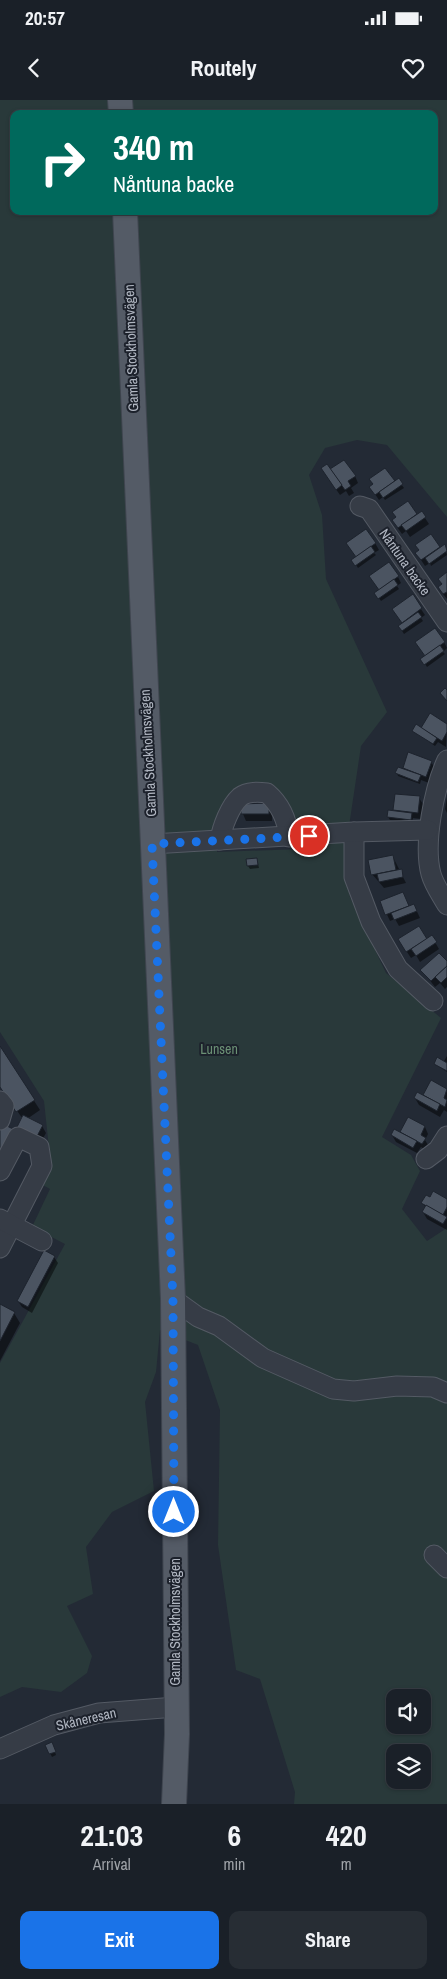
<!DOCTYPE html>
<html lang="en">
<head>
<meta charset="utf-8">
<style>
  :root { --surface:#1a2028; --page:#272d34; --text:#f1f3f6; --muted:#9fa3a8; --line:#383e45; --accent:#1a73e8 }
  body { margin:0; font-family:"Archivo Narrow",sans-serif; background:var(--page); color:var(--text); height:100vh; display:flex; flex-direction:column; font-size:19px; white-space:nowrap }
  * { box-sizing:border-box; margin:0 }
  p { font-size:16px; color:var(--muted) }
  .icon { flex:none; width:28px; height:28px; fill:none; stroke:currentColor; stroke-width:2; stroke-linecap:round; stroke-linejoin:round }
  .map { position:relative; height:1704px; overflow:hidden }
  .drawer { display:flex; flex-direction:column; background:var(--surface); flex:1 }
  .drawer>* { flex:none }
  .hud { position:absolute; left:10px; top:10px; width:428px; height:105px; border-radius:10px; box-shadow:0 1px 4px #0004,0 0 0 1px var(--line); background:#00695c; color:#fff; overflow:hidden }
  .tools { position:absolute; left:386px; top:1589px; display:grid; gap:10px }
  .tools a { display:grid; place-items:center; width:45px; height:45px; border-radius:10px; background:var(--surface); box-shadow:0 1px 4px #0004,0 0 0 1px var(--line); font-size:25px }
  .pin { position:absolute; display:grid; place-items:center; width:42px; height:42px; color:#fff; margin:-21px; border:2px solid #fff; border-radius:50%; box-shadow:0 1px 5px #0007 }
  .me { position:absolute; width:55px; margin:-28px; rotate:0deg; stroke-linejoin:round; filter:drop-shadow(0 0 4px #0008) }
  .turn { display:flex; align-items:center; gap:18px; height:105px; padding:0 20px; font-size:22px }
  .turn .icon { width:65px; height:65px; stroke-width:2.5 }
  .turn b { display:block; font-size:35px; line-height:42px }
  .eta { display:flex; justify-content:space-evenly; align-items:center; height:85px; text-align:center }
  .eta b { font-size:30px; font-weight:800; line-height:35px }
  .primary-button { display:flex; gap:10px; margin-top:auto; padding:10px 20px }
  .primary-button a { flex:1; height:58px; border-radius:10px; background:var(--accent); color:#fff; font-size:20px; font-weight:800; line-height:58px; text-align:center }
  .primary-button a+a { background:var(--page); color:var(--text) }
  .status { display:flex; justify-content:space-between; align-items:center; height:35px; padding:0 25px; background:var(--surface); direction:ltr }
  .status svg { height:14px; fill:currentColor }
  header { display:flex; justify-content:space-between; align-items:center; height:65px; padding:0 20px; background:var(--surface); font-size:22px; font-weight:800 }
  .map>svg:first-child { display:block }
</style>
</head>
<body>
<div class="status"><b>20:57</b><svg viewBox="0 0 49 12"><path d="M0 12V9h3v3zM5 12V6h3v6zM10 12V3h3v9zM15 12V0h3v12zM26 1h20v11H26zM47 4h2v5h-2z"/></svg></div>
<header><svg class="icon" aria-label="back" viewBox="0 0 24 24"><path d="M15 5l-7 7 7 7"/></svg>Routely<svg class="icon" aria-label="heart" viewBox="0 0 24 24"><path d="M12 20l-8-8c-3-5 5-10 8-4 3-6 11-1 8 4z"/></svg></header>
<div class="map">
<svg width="447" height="1704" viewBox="0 0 447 1704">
  <rect width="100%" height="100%" fill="#232a35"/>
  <path fill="#29393a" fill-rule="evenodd" d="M0 0H447V417L387 345 357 340 325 348 309 375 322 415 326 479 387 612 361 646 345 753 350 797 386 873 441 918 382 1037 411 1055 420 1071 402 1109 427 1141 447 1128V1704H294L295 1692 260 1579 236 1570 218 1445 220 1310 198 1245 160 1230 156 1272 145 1302 154 1391 112 1412 86 1447 93 1494 67 1506 92 1556 87 1573 61 1592 22 1587 0 1597V1263L65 1144 32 1127 50 1089 41 1084 51 1067 44 1001 0 932ZM14 14H434V111H14ZM248 683 266 684 291 717 302 749 217 752C220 727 223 696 248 683ZM395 1598H422V1625H395ZM395 1652H422V1680H395Z"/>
  <g fill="#0007">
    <path d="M330 371 355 376 358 383 351 388 354 393 349 396 346 391 340 395 326 375Z"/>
    <path d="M398 380 404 388 385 400 383 397 379 400 375 394Z"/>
    <path d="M408 402 417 415 425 418 429 424 410 437 406 431 402 434 397 427Z"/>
    <path d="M431 435 440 448 444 445 447 455 431 466 430 463 425 466 421 460Z"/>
    <path d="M375 443 379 450 374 453 376 455 358 468 353 460Z"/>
    <path d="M447 474V499L443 494V485Z"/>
    <path d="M398 477 401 483 397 486 399 489 381 501 376 494 380 491 374 483Z"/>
    <path d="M412 496 425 515 421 518 423 521 404 534 399 526 403 523 398 516Z"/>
    <path d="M444 542 447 548 443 552 445 554 427 567 422 559Z"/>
    <path d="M447 626 446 647 438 642 435 646 414 631Z"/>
    <path d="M409 654 431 662 435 668 429 683 421 680 420 684 398 676 397 673 403 670Z"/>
    <path d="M447 697V713L445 709Z"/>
    <path d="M419 698 423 704 421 719 413 718 412 722 390 720 388 717 395 712 394 710Z"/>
    <path d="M242 705H268L272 711V721H246L243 714Z"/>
    <path d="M393 757 406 783 384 788 372 774Z"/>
    <path d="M257 759 259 768 250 769 248 766Z"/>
    <path d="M403 793 409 807 414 805 420 818 399 826 395 819 390 821 381 802Z"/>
    <path d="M432 837 439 849 420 862 416 855 411 858 399 840H427Z"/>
    <path d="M447 863V887L445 889 440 883 435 887 422 870Z"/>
    <path d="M0 948 40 1010 27 1019 42 1026 46 1033 40 1044 0 986Z"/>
    <path d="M447 956V972L435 964H447L444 961Z"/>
    <path d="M432 982 447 990V1012L444 1010 440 1017 419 1005 415 998 424 997Z"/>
    <path d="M409 1019 425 1027 428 1034 425 1040 428 1045 426 1050 421 1047 417 1053 396 1042 392 1035 400 1033Z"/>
    <path d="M447 1100V1130L427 1119 423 1112 426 1108 423 1103Z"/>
    <path d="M54 1157 58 1163 32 1213 22 1207 18 1201Z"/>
    <path d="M0 1205 14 1213 20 1223 0 1261Z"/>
    <path d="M46 1645 53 1646 56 1655 52 1657Z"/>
  </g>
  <g fill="#4b5461" stroke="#1d232d">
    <path d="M344 360 356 376 348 381 351 386 345 390 330 369Z"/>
    <path d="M327 364 342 385 336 390 321 368Z"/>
    <path d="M385 368 395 381 375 395 369 387 373 384 369 379Z"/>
    <path d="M399 378 403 384 383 398 379 392Z"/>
    <path d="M408 401 417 414 398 428 392 420 396 417 392 412Z"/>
    <path d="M422 411 426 417 406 431 401 425Z"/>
    <path d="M366 429 376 443 356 457 346 443Z"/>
    <path d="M431 434 440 447 421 460 415 453 419 450 415 445Z"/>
    <path d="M445 444 447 451 429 464 425 458Z"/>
    <path d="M371 446 375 452 355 466 351 460Z"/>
    <path d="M389 462 399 476 379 490 369 476Z"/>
    <path d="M447 472V492L443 494 438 487 442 484 438 479Z"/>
    <path d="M394 479 398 485 378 499 374 493Z"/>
    <path d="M413 494 422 508 402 523 392 509Z"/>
    <path d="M418 512 422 517 402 531 398 526Z"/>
    <path d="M435 528 445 542 425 556 415 542Z"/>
    <path d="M440 545 444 551 424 565 420 559Z"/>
    <path d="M445 588 447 590V601L440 593Z"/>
    <path d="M430 613 447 624V632L442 641 421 628Z"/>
    <path d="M416 624 437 638 433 644 412 631Z"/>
    <path d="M408 652 432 661 426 677 403 668Z"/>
    <path d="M398 667 421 675 418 682 395 673Z"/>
    <path d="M395 694 420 696 418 713 393 710Z"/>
    <path d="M269 703V714H241V704Z"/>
    <path d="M388 710 412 713 411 720 387 717Z"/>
    <path d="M393 755 396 770 371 775 368 760Z"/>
    <path d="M257 758 258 765 247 766 246 759Z"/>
    <path d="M402 769 403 777 379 782 377 774Z"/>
    <path d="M403 792 409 806 385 815 380 801Z"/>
    <path d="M414 804 417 811 394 820 391 813Z"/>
    <path d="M419 826 427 839 406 852 398 839Z"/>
    <path d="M432 835 437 842 416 856 411 849Z"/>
    <path d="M439 853 447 861V866L431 881 420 870Z"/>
    <path d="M447 866V877L441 883 435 877Z"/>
    <path d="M0 946 35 1000 16 1012 0 987Z"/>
    <path d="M437 957 447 963V971L434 964Z"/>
    <path d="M431 980 447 989 444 998 447 1000 445 1007 423 995Z"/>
    <path d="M417 992 440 1004 437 1011 414 998Z"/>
    <path d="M23 1015 43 1025 36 1038 16 1029Z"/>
    <path d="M408 1017 425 1026 421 1035 426 1038 422 1044 400 1032Z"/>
    <path d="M3 1024 15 1030 0 1058V1029Z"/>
    <path d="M394 1029 417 1041 413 1048 391 1035Z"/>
    <path d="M433 1091 447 1099V1107L443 1115 421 1103 426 1095 430 1097Z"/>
    <path d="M426 1105 447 1117 443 1124 422 1112Z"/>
    <path d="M44 1150 55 1156 28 1207 17 1201Z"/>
    <path d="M0 1204 15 1212 0 1241Z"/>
    <path d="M52 1642 56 1652 49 1654 45 1645Z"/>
  </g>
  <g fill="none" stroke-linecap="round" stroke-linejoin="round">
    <g stroke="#545a64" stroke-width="21">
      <g id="minor">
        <path d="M360 406 369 409 447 522"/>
        <path d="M447 660C434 688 423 744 431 774 434 785 442 796 447 805"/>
        <path d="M354 732V777L371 822 398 869 433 901"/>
        <path d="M220 740C222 727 230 706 240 697 248 691 259 692 267 693 281 705 287 719 289 737"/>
        <path d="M152 744 354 732 428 730"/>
        <path d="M0 1001 4 1006 0 1020"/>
        <path d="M426 1059 438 1050 447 1036"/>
        <path d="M0 1071 18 1037 39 1047 42 1066 0 1148"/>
        <path d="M0 1119 42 1141"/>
        <path d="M173 1199 198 1217 219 1226 263 1258 333 1289 354 1291 397 1286 433 1287 447 1293"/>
        <path d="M434 1455 447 1468"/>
        <path d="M0 1649 54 1625 99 1613 176 1607"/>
      </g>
    </g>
    <g stroke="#3f454f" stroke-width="26">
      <g id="major">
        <path d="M120 0 121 14"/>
        <path d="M125 111 173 1199 177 1634 174 1704"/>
      </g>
    </g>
    <use href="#minor" stroke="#363c46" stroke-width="19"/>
    <use href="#major" stroke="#545b66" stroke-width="24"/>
  </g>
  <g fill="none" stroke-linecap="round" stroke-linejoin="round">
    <path stroke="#1a73e8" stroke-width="9" stroke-dasharray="0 16.2" d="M174 1412 173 1199 152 744 309 736"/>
  </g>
  <g text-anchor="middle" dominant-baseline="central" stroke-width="4" stroke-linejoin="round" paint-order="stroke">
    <g font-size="14" fill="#b1b7c2" stroke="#1c212b">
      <text transform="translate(131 248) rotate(-92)">Gamla Stockholmsvägen</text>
      <text transform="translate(405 462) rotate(55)">Nåntuna backe</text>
      <text transform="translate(148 653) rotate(-93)">Gamla Stockholmsvägen</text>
      <text transform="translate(175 1522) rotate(-90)">Gamla Stockholmsvägen</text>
      <text transform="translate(86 1619) rotate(-13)">Skåneresan</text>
    </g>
    <g font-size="14" fill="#6b9075" stroke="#1c212b">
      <text x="219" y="949">Lunsen</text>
    </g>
  </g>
</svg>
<div class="tools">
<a><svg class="icon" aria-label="sound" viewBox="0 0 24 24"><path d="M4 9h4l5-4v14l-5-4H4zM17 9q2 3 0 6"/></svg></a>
<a><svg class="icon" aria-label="layers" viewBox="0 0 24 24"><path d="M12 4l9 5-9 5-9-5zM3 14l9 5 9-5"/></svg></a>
</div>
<div class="pin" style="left:309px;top:736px;background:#d93025"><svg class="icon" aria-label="arrive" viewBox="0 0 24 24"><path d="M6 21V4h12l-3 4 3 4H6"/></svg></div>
<svg class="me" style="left:174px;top:1412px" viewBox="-20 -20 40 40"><circle r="17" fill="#1a73e8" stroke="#fff" stroke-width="3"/><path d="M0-11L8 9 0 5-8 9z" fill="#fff"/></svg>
<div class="hud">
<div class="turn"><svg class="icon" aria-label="right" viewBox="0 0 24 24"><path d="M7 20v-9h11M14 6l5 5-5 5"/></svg><div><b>340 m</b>Nåntuna backe</div></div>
</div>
</div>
<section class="drawer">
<div class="eta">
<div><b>21:03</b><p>Arrival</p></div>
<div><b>6</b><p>min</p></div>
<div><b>420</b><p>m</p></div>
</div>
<div class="primary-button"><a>Exit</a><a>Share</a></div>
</section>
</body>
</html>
